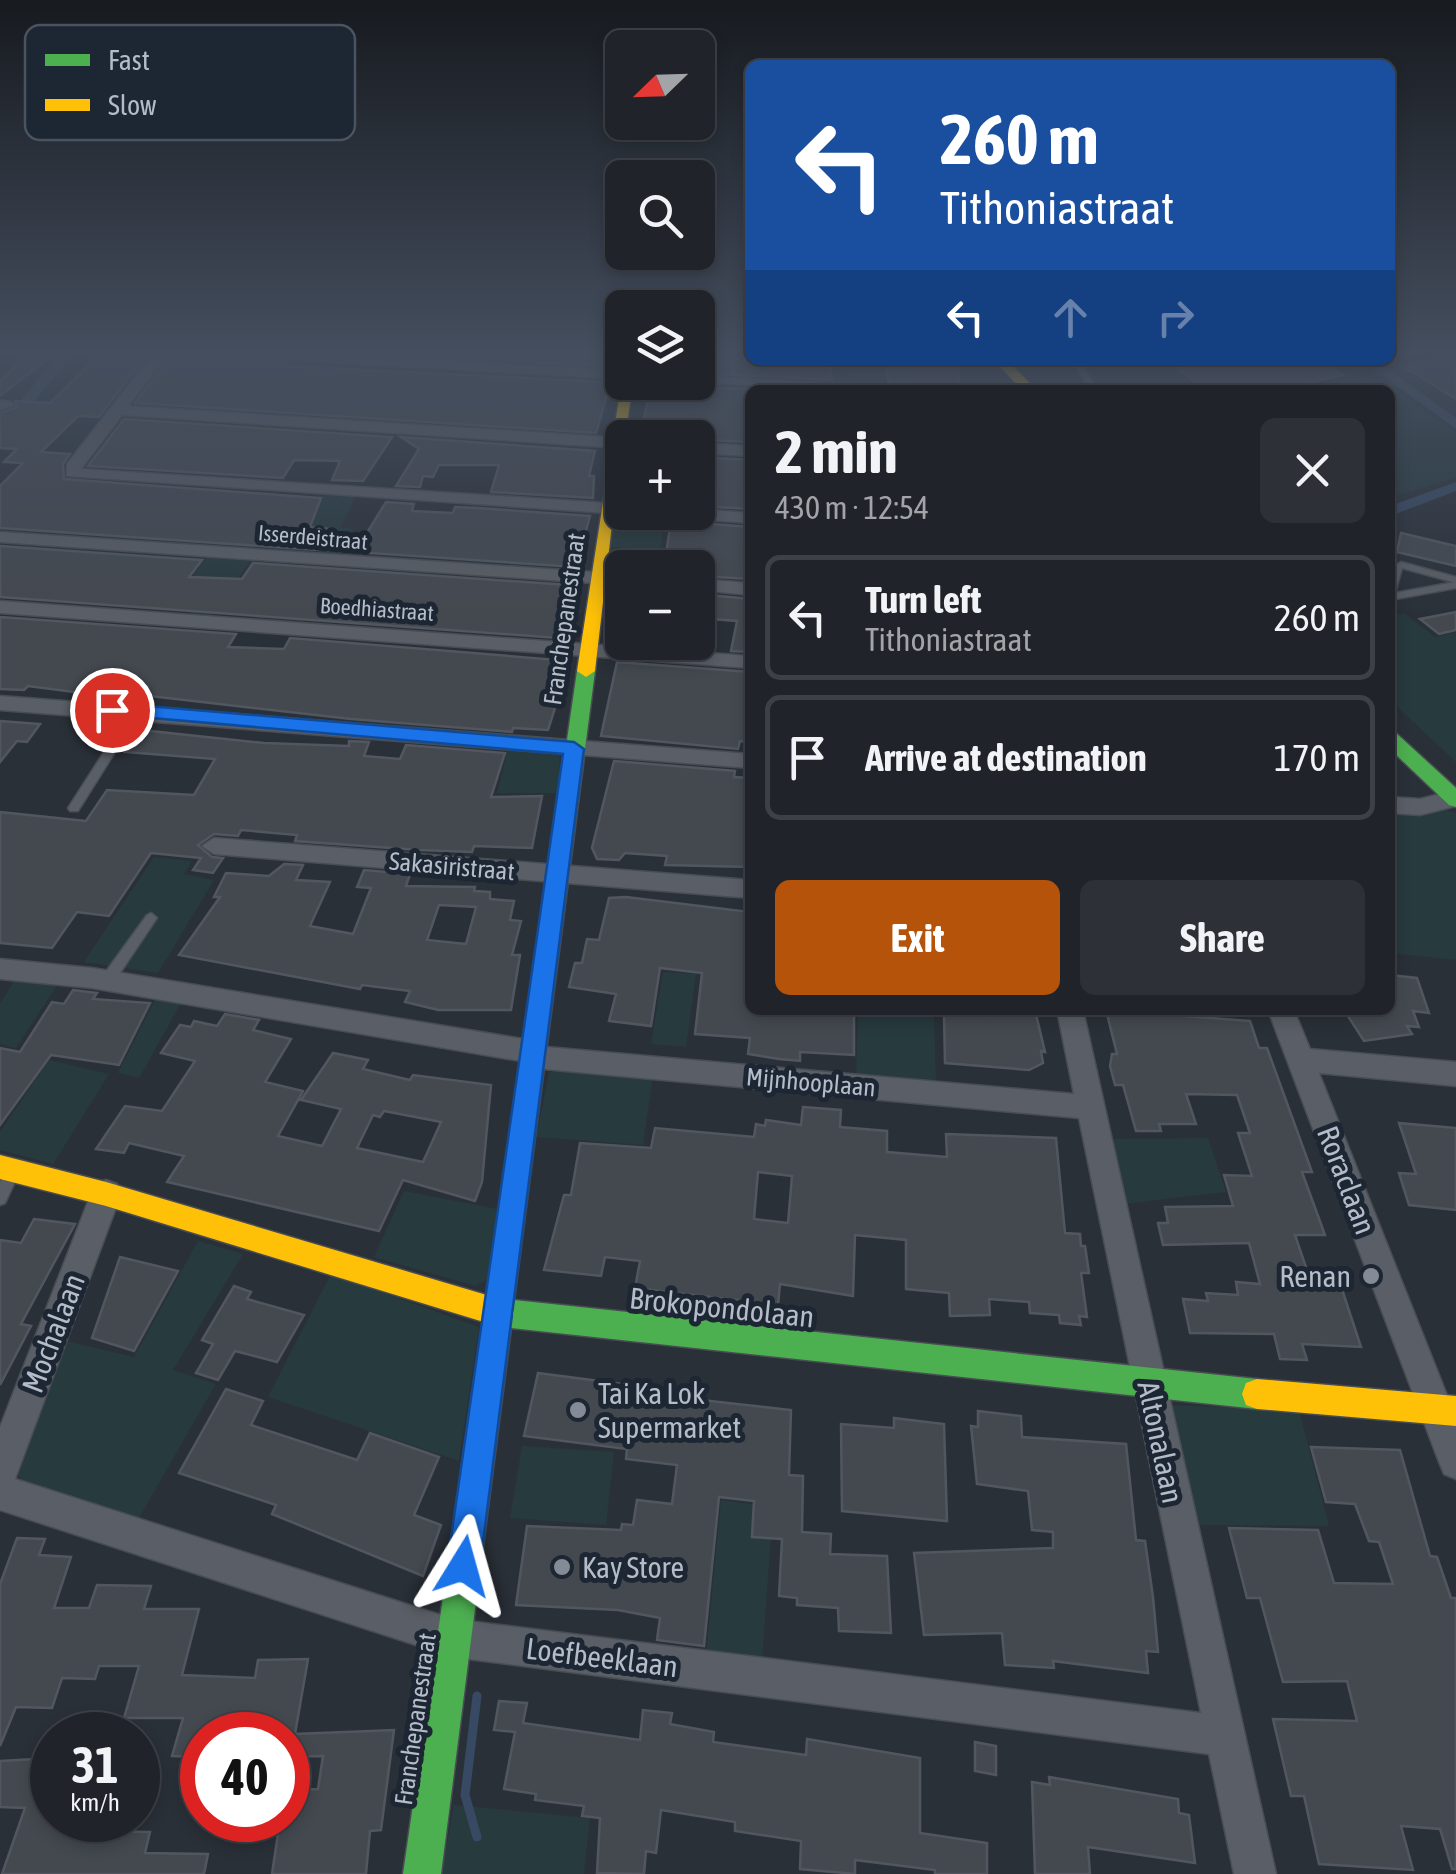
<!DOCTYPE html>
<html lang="en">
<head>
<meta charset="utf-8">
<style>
  :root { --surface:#20242a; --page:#2d3036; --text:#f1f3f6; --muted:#a2a4a8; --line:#3d4147; --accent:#b45309 }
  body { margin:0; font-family:"Asap Condensed",sans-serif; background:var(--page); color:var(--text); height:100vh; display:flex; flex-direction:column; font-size:38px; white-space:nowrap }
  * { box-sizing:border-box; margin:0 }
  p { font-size:32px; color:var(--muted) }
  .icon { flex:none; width:55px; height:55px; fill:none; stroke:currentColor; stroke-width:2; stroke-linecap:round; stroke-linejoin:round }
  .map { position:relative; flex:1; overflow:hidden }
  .sheet { position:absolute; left:745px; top:385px; width:650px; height:630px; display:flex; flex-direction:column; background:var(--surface); border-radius:15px; box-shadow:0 5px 15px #0003,0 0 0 2px var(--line) }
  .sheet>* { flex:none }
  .guide { position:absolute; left:745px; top:60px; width:650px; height:305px; border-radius:15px; box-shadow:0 5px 15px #0003,0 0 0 2px var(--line); background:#1a4fa0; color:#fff; overflow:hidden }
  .needle { width:65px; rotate:247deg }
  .fabs { position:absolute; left:605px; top:30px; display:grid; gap:20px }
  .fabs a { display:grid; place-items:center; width:110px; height:110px; border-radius:15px; background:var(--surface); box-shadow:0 5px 15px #0003,0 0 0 2px var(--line); font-size:50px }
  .speed { position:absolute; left:30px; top:1712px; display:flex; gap:20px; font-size:50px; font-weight:700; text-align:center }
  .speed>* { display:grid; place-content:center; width:130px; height:130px; border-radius:50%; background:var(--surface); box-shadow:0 5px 15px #0003,0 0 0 2px var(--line); line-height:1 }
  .speed small { font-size:25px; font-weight:400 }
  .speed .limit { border:15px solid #d22; background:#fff; color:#111 }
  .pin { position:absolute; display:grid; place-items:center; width:85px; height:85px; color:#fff; margin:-42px; border:5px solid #fff; border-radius:50%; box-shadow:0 2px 10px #0007 }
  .me { position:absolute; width:110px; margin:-55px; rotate:8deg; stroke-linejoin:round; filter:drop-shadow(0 0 8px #0008) }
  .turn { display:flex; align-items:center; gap:35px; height:210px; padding:0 30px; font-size:45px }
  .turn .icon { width:130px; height:130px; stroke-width:2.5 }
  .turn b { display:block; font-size:70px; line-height:85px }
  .lanes { display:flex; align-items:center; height:95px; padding:0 30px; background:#0003; justify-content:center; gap:50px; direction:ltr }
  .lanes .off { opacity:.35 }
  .round { display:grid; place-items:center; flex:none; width:105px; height:105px; border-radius:15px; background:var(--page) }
  .summary { display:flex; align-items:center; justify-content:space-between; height:170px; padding:0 30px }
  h1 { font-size:60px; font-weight:700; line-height:75px }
  .cta { display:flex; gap:20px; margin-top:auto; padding:20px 30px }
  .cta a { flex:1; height:115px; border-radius:15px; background:var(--accent); color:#fff; font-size:40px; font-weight:700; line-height:115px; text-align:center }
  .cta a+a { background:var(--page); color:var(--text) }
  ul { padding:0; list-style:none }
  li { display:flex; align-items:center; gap:30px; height:125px; margin:0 20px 15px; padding:0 10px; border:5px solid var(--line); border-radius:15px }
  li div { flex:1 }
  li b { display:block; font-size:38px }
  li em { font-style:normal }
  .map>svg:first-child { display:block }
</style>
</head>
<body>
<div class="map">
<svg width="1456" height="1874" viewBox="0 0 1456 1874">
  <rect width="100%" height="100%" fill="#2a3038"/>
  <g fill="#273a3e">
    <path d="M848 360H882L886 389 847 387Z"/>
    <path d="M1381 378 1456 433V478L1390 497V390H1312Z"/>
    <path d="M324 493 356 496 341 527 354 529 336 557 316 555 333 528 311 526Z"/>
    <path d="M622 511 665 515 660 550 610 547 615 513Z"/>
    <path d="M206 558 250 561 210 618 187 617 208 587 186 585Z"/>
    <path d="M1405 614 1435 637 1456 632V762L1390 700V621L1391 615Z"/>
    <path d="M508 748 560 755 558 793H497Z"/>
    <path d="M1442 809 1456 813V960L1390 953V811Z"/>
    <path d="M154 857 192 861 184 874 214 880 158 973 84 962Z"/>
    <path d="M20 972 63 976 16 1048 0 1044V1004Z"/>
    <path d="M663 972 696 974 686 1047 651 1044Z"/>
    <path d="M160 990 186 994 139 1078 118 1073Z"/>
    <path d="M858 1010H934L936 1086 856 1079Z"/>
    <path d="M49 1060 109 1074 53 1164 0 1150V1132Z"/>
    <path d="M564 1068 653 1075 643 1145 536 1137 549 1073Z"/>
    <path d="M1208 1138 1226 1192 1123 1204 1106 1139Z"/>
    <path d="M404 1191 503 1210 487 1280 475 1286 374 1257Z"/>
    <path d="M198 1241 243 1254 173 1370 216 1384 137 1521 22 1482 14 1465 62 1340 134 1357Z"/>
    <path d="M331 1274 479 1327 459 1461 268 1397Z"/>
    <path d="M1167 1405 1299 1410 1329 1526 1193 1525Z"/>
    <path d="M522 1446 614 1452 606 1525 510 1518Z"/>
    <path d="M721 1500 773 1507 762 1661 706 1655Z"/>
    <path d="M454 1805 590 1818 584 1874H441Z"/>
  </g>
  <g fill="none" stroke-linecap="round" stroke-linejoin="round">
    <path stroke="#384963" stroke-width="9" d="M477 1696 465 1795 477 1837"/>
    <g fill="#384963" fill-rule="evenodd">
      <path d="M60 354H73L5 437 0 438V425Z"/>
      <path d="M1361 360H1375L1456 418V429Z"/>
      <path d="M1456 482V491L1390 516V506Z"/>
    </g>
  </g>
  <g fill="#444950" stroke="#52575f" stroke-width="2.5" fill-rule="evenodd">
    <path d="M100 354H148L99 417 78 416 41 452 70 454 63 464 64 479 321 498 310 527 332 529 318 550 0 528V486L23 463 4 462 17 449 0 448V413L17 407 15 401 50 403Z"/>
    <path d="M172 354 254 357 288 363 286 366 607 382V395L596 433 135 403Z"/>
    <path d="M405 354H600L614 360 612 367Z"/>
    <path d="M25 356 50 357 0 396V381Z"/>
    <path d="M1456 356V399L1406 368 1414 366 1411 364Z"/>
    <path d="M707 357 830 360 832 380 698 373V361Z"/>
    <path d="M884 360H958L959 386 889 382Z"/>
    <path d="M1166 360H1320L1343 375 1277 390H1206Z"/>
    <path d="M651 386 750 389V442L640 437Z"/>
    <path d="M124 419 392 437 363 481 332 480 340 461 294 460 283 478 88 466Z"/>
    <path d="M401 437 595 451 589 476H594L593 498 491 492 499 465H439L433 477 423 476 420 487 396 486 419 449Z"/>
    <path d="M698 457 750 460V509L698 506Z"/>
    <path d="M386 502 414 504 412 511 453 513 455 507 478 508 590 516 576 567 355 552Z"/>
    <path d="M698 523 750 527V579L698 576V568H664L670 527Z"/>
    <path d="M1401 533 1456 546V566L1397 552Z"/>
    <path d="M0 546 202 560 189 577 242 579 253 563 569 585 568 589H573L566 612H578L571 639 0 597Z"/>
    <path d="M698 594 750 599V652L731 651 737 621 698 618Z"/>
    <path d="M1456 612V630L1439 634 1420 619Z"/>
    <path d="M0 617 236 634 228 647 284 649 290 638 570 661 548 730 513 728 512 732 351 719 141 695 147 686 97 682 89 694 28 686 24 690 0 689Z"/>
    <path d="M617 662 750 672V742L740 741 738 749 601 736Z"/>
    <path d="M0 721 40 724 27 742 17 741 0 762Z"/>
    <path d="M141 730 264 743 349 746V741L369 742 364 756 400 759 406 745 505 753 491 797 542 796 532 848 474 846 472 852 419 850 295 841 297 835 241 830 238 836 214 834 198 845 212 857 223 858 213 873 193 870 201 858 151 853 109 916 77 912 52 948 0 943V812L86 821 107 790 194 795 215 759 125 752Z"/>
    <path d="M614 761 735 771 734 777 750 778V867L665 865 667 856 625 853 619 860 597 859 592 848Z"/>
    <path d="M284 864 303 865 296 880 330 882 310 926 353 934 371 888 357 887 364 870 410 874 406 886 475 887 474 891 490 892V899L514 901 510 920 521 921 512 955H520L511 1010H438L405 1002 410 991 362 985 360 989 179 955 220 897H214L226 873 269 876ZM439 905 476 907 466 944 427 940Z"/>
    <path d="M626 897 750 912V1010H854V1055L800 1052V1061L779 1059 748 1054 750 1038 695 1034 702 973 660 968 651 1026 609 1021 616 994 569 987 575 963H582L587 939 599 940 609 898Z"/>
    <path d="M1390 975 1417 978 1429 1013 1413 1011 1419 1027 1407 1026 1412 1034 1364 1041 1344 1010H1390Z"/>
    <path d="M73 990 97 993 93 999 150 1003 119 1065 51 1055 0 1125V1048L20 1052 52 1002 64 1004Z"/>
    <path d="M990 1010H1035L1045 1052 1041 1051 1043 1063 1029 1070 945 1063 944 1015 991 1016Z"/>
    <path d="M1106 1010 1250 1021 1259 1048H1267L1312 1172H1302L1325 1235H1295L1310 1279 1339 1280 1361 1347 1302 1344 1307 1360 1280 1359 1274 1334 1190 1333 1183 1299 1208 1301 1206 1293 1238 1295 1236 1282 1260 1284 1249 1243 1163 1245 1158 1223H1168L1165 1207 1233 1206 1224 1175 1252 1176 1238 1133H1250L1237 1095 1186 1094 1196 1124H1159L1161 1131H1136L1123 1085H1115L1110 1066 1112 1054H1117Z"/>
    <path d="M225 1014 259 1020 253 1030 291 1039 265 1082 303 1091 278 1136 322 1146 341 1109 301 1100 333 1053 368 1060 363 1069 410 1080 413 1075 491 1085 482 1182 475 1201 403 1180 379 1231 167 1182 184 1156 129 1143 124 1153 96 1149 125 1106 162 1111 195 1061 161 1053 180 1025 191 1027 194 1021 217 1026ZM384 1111 441 1122 423 1162 357 1148 373 1115 380 1117Z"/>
    <path d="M803 1107 841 1110 840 1127 887 1131V1152L947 1157 946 1134 1056 1138 1065 1233 1080 1234 1081 1246H1085L1089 1273H1081L1087 1317 1079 1316 1081 1325 1060 1323 1059 1315 1030 1313 1029 1302 989 1299 990 1315 950 1316 949 1293 906 1289V1240L855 1235 853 1296 780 1284 778 1305 635 1288 640 1261 605 1257 601 1276 544 1270 564 1195H571L580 1143 651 1148 655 1128 754 1137 756 1124 765 1126 766 1120 801 1125ZM758 1172 792 1176 788 1223 754 1219Z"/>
    <path d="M1399 1123 1456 1128V1210L1409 1205 1399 1173 1416 1174Z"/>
    <path d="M34 1219 75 1224 21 1324 31 1326 0 1385V1240L21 1243Z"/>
    <path d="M120 1257 178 1271 134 1351 92 1338Z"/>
    <path d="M234 1286 251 1292 247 1299 304 1315 277 1362 235 1351 218 1380 196 1373 213 1344 202 1340Z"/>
    <path d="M538 1373 631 1385 630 1392 791 1410 789 1475 803 1476 802 1532 831 1534 830 1554 887 1556 891 1633 839 1631 838 1608 797 1605V1598L779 1596 782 1539 752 1537 754 1501 719 1497 704 1646 657 1640 660 1618 618 1610 516 1605 527 1526 621 1530 622 1524 633 1525 637 1500 672 1504 677 1465 626 1459 627 1449 524 1436Z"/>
    <path d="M226 1389 263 1401 251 1425 357 1460 370 1433 439 1457 414 1515 441 1525 423 1576 272 1514 276 1505 179 1473Z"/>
    <path d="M978 1411 1021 1416 1022 1437 1126 1444 1136 1540 1145 1541 1153 1597 1158 1652 1146 1651 1148 1673 1053 1661 1054 1668 1005 1665 1002 1633 924 1635 914 1553 1053 1548V1532L1032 1530 1028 1491 977 1484 971 1426 978 1427Z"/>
    <path d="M894 1418 944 1424 947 1521 842 1511 841 1424 894 1428Z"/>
    <path d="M1311 1447 1400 1450 1430 1556 1437 1557 1451 1598H1456V1869H1452L1440 1829 1401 1826 1413 1870 1319 1864 1304 1796H1291L1273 1719 1357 1721 1347 1681 1283 1682 1260 1598H1247L1229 1528 1318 1530 1334 1583 1393 1584 1379 1542 1369 1541 1355 1504 1326 1502Z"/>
    <path d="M17 1538 45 1539 39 1555 71 1557 54 1608H89L97 1585 151 1586 144 1609H199L182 1675 255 1678 258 1660 308 1659 295 1734 394 1730 381 1830 370 1831 366 1874H272L280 1820H288V1790L318 1789 323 1756 288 1757V1735H202V1757L172 1756 183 1718H124L139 1666H99L95 1679 62 1678 52 1708 16 1707 0 1746V1584Z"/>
    <path d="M499 1701 527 1703 523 1723 640 1740 643 1710 672 1713 670 1724 714 1732 713 1742 806 1755 807 1739 920 1758V1833L987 1843V1874H935V1870L855 1860V1874L800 1869 801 1841 735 1831V1822L661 1810 656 1853 646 1851 644 1874 597 1873 600 1818 582 1816 584 1806 535 1800 536 1794 504 1789 515 1732 494 1730Z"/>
    <path d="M975 1742 996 1746V1775L975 1771Z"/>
    <path d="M52 1758V1820H85L82 1831 150 1832 145 1853 208 1854 204 1874H2L25 1808 0 1807V1761Z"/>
    <path d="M1049 1777 1178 1799 1179 1813 1189 1815 1195 1863 1088 1847 1090 1874H1035L1032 1782 1050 1785Z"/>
  </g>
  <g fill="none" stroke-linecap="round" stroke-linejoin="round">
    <g stroke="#484c53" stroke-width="3">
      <g id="lane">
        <path d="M1098 360H1112L1083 367 1098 390H1090L1075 366Z"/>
        <path d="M1401 562 1456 577V588L1390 600 1391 568ZM1402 568 1453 582H1455L1395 593Z"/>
        <path d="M135 709 140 712 78 811H70L68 808 70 805 131 710Z"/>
        <path d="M151 913 157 918 155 921 112 985H102L101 981 102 977 147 915Z"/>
        <path d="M12 1166 17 1168 19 1173 5 1203 0 1205V1182L7 1168Z"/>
      </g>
    </g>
    <g stroke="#484c53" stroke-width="3">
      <g id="street">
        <path d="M153 354H168L128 406 622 438V448L122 415 81 469 622 504V512H628L622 514 67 476V464Z"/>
        <path d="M256 354H339L622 371V379L263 358Z"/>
        <path d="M698 376 877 386 884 390 693 383 698 382Z"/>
        <path d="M0 400 11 402 14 405 0 410Z"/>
        <path d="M698 443 750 446V456L698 453Z"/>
        <path d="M698 509 750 513V523L672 517 664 512H698Z"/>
        <path d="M0 532 622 574V585L0 542Z"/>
        <path d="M698 579 750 583V595L698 590Z"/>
        <path d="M0 601 750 656V668L0 613Z"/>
        <path d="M0 696 750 754V768L0 710Z"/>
        <path d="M1456 790V806L1420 815 1390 813V797L1420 799Z"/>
        <path d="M214 838 750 880V898L214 854 202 846Z"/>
        <path d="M0 959 92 968 535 1041 546 1047 1074 1094 1057 1010H1083L1276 1874H1234L1209 1754 453 1657 0 1510V1427L91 1194 95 1184 106 1180 117 1184 121 1194 15 1479 453 1619 1201 1713 1079 1118 533 1068 521 1061 92 988 0 979Z"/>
        <path d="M1268 1010H1294L1310 1049 1456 1062V1086L1319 1073 1456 1418V1479L1444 1474 1439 1462Z"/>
      </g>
    </g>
    <g stroke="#484c53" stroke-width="3">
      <g id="fast">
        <path d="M586 665 595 671 514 1300 1257 1379 1268 1383 1272 1394 1268 1405 1257 1409 511 1328 441 1874H403L577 671Z"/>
        <path d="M1390 732 1397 734 1456 788V807L1449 805 1390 749Z"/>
      </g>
    </g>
    <g stroke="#484c53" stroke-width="3">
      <g id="slow">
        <path d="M994 360H1007L1036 390H1022Z"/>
        <path d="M622 379V382H633L625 438H622L595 671 586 677 577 671Z"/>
        <path d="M0 1155 106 1182 500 1299 510 1303 514 1313 510 1323 500 1327 106 1206 0 1179Z"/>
        <path d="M1257 1379 1456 1396V1426L1257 1409 1246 1405 1242 1394 1246 1383Z"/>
      </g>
    </g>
    <use href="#lane" fill="#5a5e66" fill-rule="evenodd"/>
    <use href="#street" fill="#5a5e66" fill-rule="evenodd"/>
    <use href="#fast" fill="#4caf50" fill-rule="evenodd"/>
    <use href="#slow" fill="#ffc107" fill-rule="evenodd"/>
  </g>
  <linearGradient id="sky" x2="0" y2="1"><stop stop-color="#171a1f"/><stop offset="0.57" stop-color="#444e5e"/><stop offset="1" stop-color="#444e5e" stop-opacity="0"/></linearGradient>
  <rect width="1456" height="617" fill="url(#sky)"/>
  <path fill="#1a73e8" stroke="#114b97" stroke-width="2.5" d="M112 703 574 742 584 749 480 1566 475 1578 463 1582 451 1578 447 1566 563 754 106 714 103 710Z"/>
  <g fill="#848b96" stroke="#1d2633" stroke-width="4">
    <circle cx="1371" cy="1276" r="10"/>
    <circle cx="578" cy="1410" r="10"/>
    <circle cx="562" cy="1567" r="10"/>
  </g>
  <g text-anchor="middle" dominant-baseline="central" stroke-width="10" stroke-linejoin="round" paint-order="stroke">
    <g font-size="22" fill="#b4bcc9" stroke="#1d2633">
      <text transform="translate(313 537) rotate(5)">Isserdeistraat</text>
      <text transform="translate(377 609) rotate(4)">Boedhiastraat</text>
    </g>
    <g font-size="25" fill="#b4bcc9" stroke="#1d2633">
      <text transform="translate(564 619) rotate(-82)">Franchepanestraat</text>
      <text transform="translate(452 866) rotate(5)">Sakasiristraat</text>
      <text transform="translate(811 1082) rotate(5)">Mijnhooplaan</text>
      <text transform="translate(415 1719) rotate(-82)">Franchepanestraat</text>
    </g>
    <g font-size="30" fill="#b4bcc9" stroke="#1d2633">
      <text transform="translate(1347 1180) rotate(69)">Roraclaan</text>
      <text transform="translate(722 1307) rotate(6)">Brokopondolaan</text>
      <text transform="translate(53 1333) rotate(-69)">Mochalaan</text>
      <text transform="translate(1161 1442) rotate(78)">Altonalaan</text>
      <text transform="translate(602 1657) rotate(7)">Loefbeeklaan</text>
    </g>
    <g font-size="30" fill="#b4bcc9" stroke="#1d2633" text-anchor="start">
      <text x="1351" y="1276" text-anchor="end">Renan</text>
      <text x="598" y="1393">Tai Ka Lok<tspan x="598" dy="34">Supermarket</tspan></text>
      <text x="582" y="1567">Kay Store</text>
    </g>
  </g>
  <rect x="25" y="25" width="330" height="115" rx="15" fill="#1d2633" stroke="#4a5360" stroke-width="2.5"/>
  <rect x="45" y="54" width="45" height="12" fill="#4caf50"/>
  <rect x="45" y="99" width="45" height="12" fill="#ffc107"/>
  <g font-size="28" fill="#b4bcc9">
    <text x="108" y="70">Fast</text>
    <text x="108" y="115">Slow</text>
  </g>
</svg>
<div class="fabs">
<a><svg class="needle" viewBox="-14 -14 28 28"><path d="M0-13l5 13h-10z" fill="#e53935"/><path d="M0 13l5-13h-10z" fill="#a2a4a8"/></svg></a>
<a><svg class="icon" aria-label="search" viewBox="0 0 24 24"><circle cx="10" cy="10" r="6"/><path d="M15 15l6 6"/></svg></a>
<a><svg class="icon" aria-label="layers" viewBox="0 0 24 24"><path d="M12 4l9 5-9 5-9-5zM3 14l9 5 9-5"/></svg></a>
<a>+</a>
<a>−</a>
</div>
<div class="speed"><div>31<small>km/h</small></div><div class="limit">40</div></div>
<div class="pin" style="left:112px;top:710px;background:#d93025"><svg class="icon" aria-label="arrive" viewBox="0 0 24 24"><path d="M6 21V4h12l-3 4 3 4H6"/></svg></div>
<svg class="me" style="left:463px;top:1566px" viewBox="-20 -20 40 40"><path d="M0-17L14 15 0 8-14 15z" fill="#1a73e8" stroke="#fff" stroke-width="4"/></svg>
<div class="guide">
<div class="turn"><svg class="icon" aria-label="left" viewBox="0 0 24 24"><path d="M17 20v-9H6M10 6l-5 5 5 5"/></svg><div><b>260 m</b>Tithoniastraat</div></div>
<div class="lanes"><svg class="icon" aria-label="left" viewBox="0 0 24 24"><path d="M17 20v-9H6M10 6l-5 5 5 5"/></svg><svg class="icon off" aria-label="ahead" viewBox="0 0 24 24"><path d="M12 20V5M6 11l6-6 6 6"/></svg><svg class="icon off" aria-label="right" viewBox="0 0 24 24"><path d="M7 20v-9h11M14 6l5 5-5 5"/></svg></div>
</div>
<section class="sheet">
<div class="summary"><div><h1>2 min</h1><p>430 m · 12:54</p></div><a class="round"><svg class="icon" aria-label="close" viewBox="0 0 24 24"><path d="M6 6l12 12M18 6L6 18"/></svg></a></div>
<ul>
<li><svg class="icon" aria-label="left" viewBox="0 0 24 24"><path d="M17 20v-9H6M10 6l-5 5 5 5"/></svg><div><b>Turn left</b><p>Tithoniastraat</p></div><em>260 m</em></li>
<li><svg class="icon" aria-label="arrive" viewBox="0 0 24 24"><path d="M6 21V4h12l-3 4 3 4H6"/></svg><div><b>Arrive at destination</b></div><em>170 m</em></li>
</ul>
<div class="cta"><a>Exit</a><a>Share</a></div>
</section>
</div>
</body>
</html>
